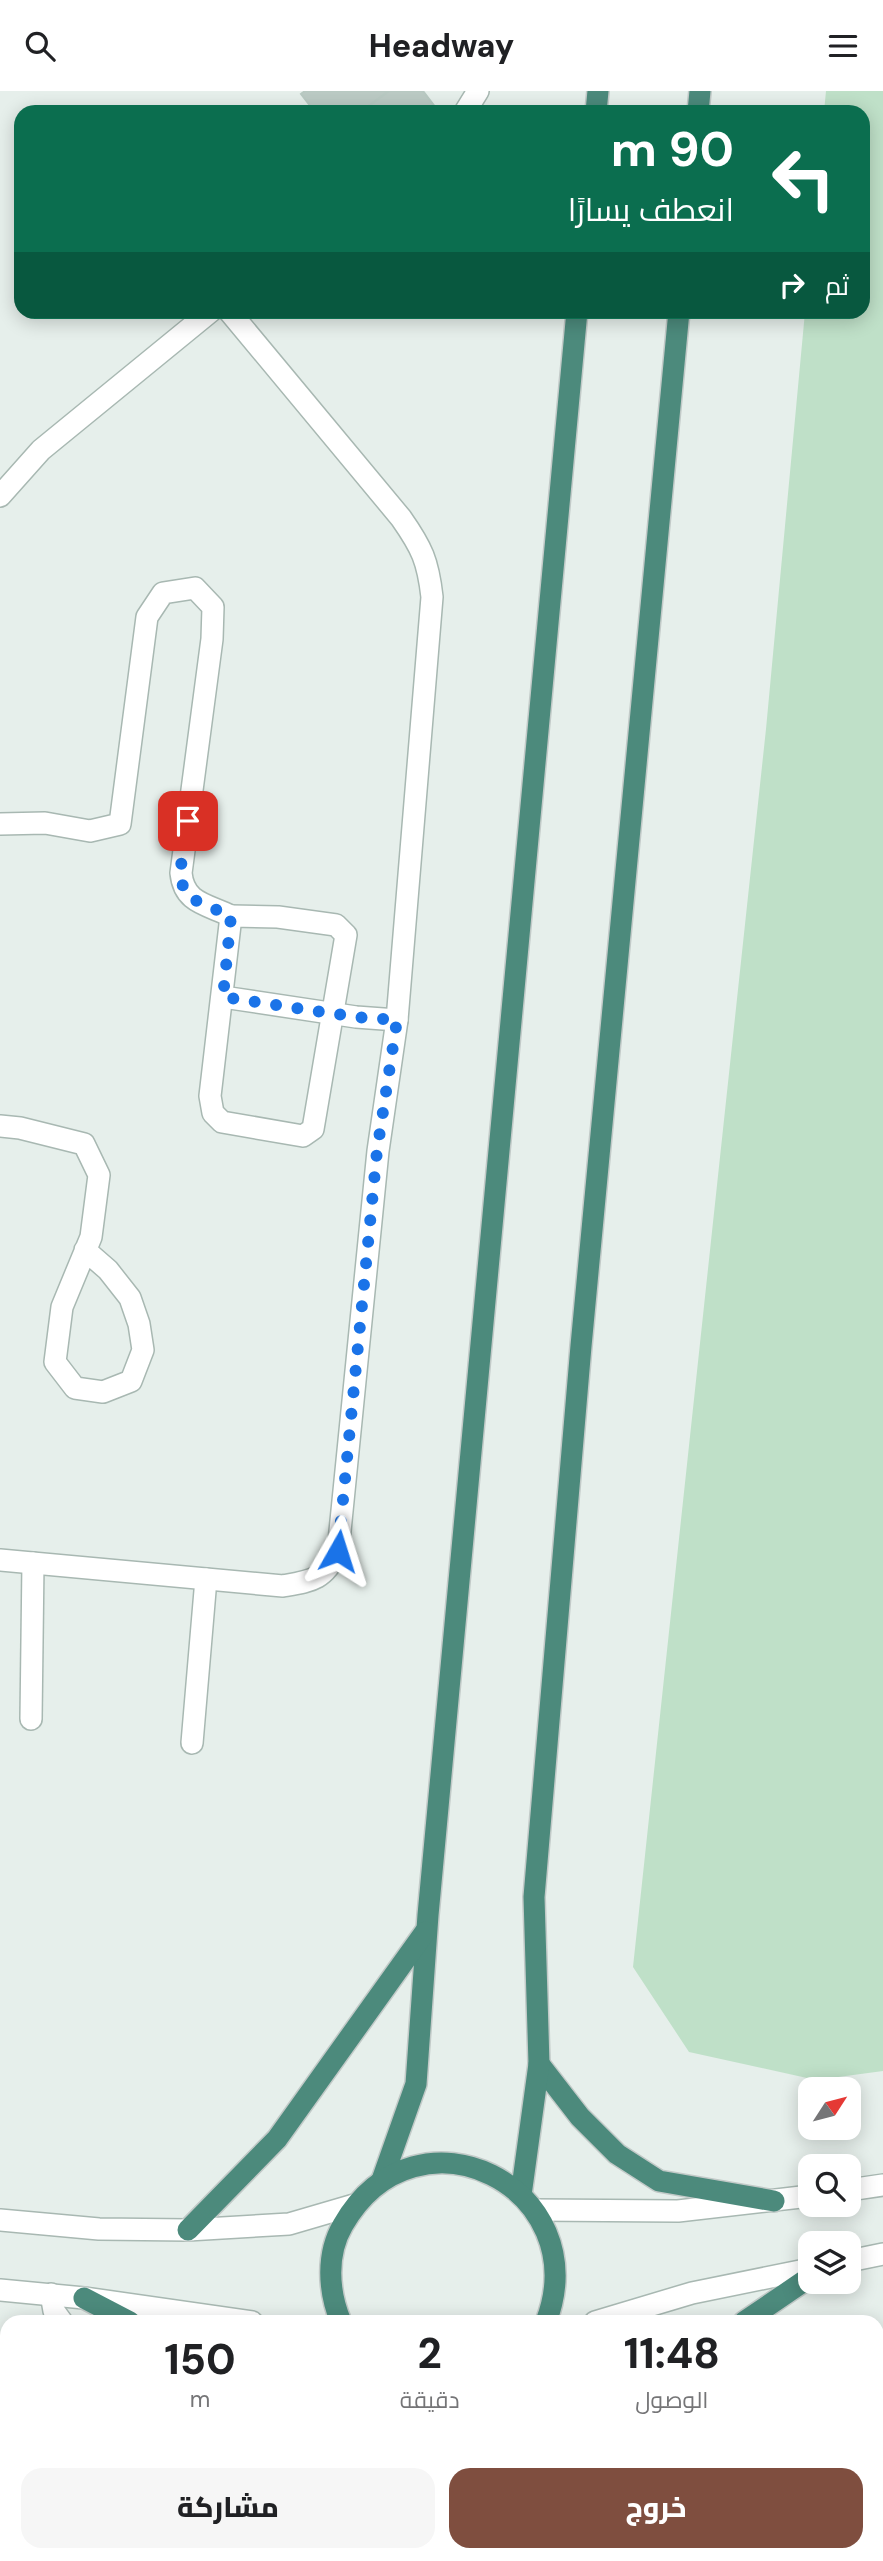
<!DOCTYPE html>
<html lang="ar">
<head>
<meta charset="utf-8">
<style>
  :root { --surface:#fff; --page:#f6f6f6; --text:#202124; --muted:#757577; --accent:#7f4e3f }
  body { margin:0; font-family:"DM Sans",Cairo,sans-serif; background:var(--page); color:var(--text); direction:rtl; height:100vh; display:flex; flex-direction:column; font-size:26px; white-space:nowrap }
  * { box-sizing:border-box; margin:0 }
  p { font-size:23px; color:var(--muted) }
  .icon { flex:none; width:38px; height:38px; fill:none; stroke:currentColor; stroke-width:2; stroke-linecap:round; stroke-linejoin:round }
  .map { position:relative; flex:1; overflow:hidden; direction:ltr }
  .drawer { position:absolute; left:0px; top:2224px; width:884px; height:247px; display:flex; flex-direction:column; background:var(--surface); border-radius:21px 21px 0 0; box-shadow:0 4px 18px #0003; direction:rtl }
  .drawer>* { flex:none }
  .top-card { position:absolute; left:14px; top:14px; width:856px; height:214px; border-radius:21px; box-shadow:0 4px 18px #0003; direction:rtl; background:#0b6e4f; color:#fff; overflow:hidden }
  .needle { width:46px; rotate:54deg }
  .controls { position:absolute; left:798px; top:1986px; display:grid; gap:14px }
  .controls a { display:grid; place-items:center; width:63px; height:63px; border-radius:14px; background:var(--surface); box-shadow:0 4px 18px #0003; font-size:35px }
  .pin { position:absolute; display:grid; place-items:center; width:60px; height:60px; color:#fff; margin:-30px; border-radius:14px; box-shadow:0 4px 10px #0006 }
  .me { position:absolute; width:77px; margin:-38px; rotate:6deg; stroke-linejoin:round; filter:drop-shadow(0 0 5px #0008) }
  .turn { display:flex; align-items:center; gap:24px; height:147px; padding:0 21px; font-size:32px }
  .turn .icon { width:91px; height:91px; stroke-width:2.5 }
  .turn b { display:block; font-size:49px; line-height:60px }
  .then { display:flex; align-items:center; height:66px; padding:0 21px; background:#0003; gap:14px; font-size:26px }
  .eta { display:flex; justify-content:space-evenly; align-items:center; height:119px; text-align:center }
  .eta b { font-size:42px; font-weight:800; line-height:49px }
  .action { display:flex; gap:14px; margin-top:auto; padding:14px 21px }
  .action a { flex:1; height:80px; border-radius:21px; background:var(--accent); color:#fff; font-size:28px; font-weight:800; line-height:80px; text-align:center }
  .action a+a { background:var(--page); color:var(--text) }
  header { display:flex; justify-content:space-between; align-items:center; height:91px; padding:0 21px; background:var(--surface); font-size:32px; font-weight:800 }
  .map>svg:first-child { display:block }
</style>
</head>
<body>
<header><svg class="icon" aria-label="menu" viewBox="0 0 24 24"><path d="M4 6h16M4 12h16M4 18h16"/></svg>Headway<svg class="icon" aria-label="search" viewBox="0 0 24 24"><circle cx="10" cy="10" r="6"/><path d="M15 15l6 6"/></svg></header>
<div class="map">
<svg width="883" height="2470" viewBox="0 0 883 2470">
  <rect width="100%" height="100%" fill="#e6efeb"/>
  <path fill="#bfe0c8" d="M826 0H883V1980L816 1989 689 1961 633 1876 766 638 805 221 863 220V21H824Z"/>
  <g fill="#bbcac4" stroke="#b8c9c2" stroke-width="2">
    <path d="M305 0H389L361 21H315L301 3Z"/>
    <path d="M389 0H423L439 21H361Z"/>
    <path d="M0 2318 7 2319V2428L3 2470H0Z"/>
  </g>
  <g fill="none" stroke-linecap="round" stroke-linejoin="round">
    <g stroke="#a8b8b2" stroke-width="24">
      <g id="service">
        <path d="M0 733 45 732 90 740 120 733 147 526 163 502 195 497 213 516 212 548 181 782C184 812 206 813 231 825"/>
        <path d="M231 825 278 826 336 834 346 844 313 1038 303 1045 222 1031 213 1022 210 1005Z"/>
        <path d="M223 906 356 926 397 929"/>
        <path d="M0 1035 20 1037 84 1053 99 1084 91 1146 62 1216 55 1271 75 1297 103 1301 131 1290 143 1259 139 1233 130 1207 108 1179 85 1159"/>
        <path d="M31 1628 33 1472"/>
        <path d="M192 1652 206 1488"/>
        <path d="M51 2203 54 2220 62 2231"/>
        <path d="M134 2470V2464"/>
      </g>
    </g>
    <g stroke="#a8b8b2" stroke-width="24">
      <g id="minor">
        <path d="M465 21 478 0"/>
        <path d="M0 405 41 359 211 220"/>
        <path d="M0 1469 283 1495C312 1490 324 1489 338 1460L378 1060 397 929 432 506C428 470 422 457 401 427L229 220"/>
        <path d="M849 2099 883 2094"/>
        <path d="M534 2119 678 2120 810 2105"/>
        <path d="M849 2170 883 2163"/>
        <path d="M595 2231 692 2202 810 2178"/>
      </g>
    </g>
    <g stroke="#a8b8b2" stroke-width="24">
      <g id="tertiary">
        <path d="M0 2129 99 2138 188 2139 289 2133 354 2114"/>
        <path d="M0 2199 84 2207 252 2231"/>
      </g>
    </g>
    <g stroke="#c2cac8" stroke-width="24">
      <g id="trunk">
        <path d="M596 21 598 0"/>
        <path d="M698 21 700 0"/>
        <path d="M539 1973 580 2026 617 2063 659 2090 774 2110"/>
        <path d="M382 2089 416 1993 428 1824 577 220"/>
        <path d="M521 2104 539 1973 534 1806 581 1255 679 220"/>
        <path d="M188 2139 277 2048 425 1841"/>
        <path d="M84 2207 130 2231"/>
        <path d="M341 2231C328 2200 326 2163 343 2134 417 2005 597 2097 546 2231"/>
        <path d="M744 2231 810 2186"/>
        <path d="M333 2464 335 2470"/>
        <path d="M365 2470V2464"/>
        <path d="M482 2470 483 2464"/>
        <path d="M499 2470 504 2464"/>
      </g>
    </g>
    <use href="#service" stroke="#fff" stroke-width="21"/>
    <use href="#minor" stroke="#fff" stroke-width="21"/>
    <use href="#tertiary" stroke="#fff" stroke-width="21"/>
    <use href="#trunk" stroke="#4c8a7c" stroke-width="21"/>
  </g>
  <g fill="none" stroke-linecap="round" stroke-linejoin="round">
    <path stroke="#1a73e8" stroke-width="12" stroke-dasharray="0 21.6" d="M188 730C185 748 173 794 190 806 202 814 218 819 231 825L223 906 356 926 397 929 377 1060 338 1460"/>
  </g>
</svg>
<div class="controls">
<a><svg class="needle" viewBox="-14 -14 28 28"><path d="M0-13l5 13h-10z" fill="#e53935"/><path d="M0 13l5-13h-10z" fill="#757577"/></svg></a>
<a><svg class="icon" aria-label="search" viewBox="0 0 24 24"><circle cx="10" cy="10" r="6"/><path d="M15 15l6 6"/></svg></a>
<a><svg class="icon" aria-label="layers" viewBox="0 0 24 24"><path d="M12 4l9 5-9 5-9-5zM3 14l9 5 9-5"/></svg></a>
</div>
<div class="pin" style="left:188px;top:730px;background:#d93025"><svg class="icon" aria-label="arrive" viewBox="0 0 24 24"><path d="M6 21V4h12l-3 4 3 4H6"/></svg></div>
<svg class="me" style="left:338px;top:1460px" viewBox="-20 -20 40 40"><path d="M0-17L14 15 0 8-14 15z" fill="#1a73e8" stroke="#fff" stroke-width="4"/></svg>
<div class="top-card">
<div class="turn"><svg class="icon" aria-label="left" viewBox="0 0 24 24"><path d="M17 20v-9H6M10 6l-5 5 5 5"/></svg><div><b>90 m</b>انعطف يسارًا</div></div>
<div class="then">ثم<svg class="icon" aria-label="right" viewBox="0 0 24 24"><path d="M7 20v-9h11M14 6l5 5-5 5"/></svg></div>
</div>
<section class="drawer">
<div class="eta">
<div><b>11:48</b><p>الوصول</p></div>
<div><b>2</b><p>دقيقة</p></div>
<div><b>150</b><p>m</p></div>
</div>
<div class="action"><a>خروج</a><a>مشاركة</a></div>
</section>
</div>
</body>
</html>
